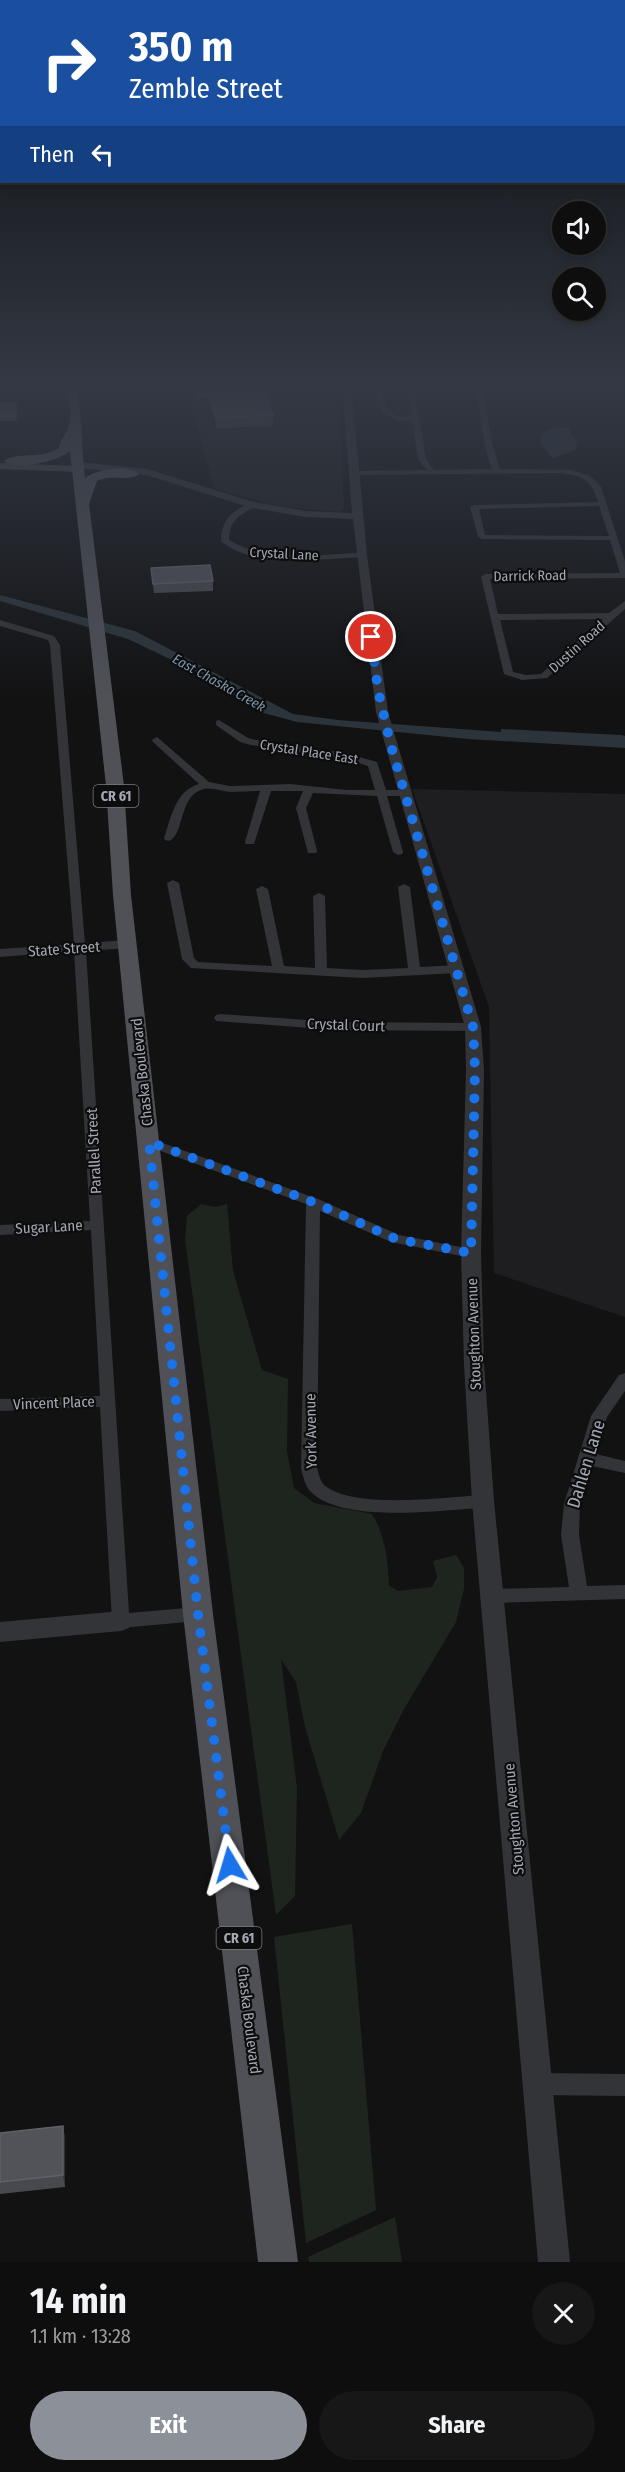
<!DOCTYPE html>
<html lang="en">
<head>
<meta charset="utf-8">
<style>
  :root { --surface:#0e0e0e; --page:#171717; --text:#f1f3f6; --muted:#9b9c9e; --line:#2e2e2e; --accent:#8c9099 }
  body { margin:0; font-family:"Fira Sans Condensed",sans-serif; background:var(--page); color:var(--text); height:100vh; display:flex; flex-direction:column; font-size:22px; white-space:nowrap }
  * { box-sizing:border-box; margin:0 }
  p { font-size:20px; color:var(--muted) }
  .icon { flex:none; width:33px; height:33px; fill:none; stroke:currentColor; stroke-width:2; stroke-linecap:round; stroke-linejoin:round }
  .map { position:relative; height:2262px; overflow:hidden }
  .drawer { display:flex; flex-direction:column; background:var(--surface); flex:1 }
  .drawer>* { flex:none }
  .top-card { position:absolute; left:0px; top:0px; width:626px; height:183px; box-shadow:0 3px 9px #0003,0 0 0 2px var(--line); background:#1a4fa0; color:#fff; overflow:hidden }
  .fabs { position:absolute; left:552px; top:201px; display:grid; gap:12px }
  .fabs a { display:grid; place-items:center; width:54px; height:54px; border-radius:50%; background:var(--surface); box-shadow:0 3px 9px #0003,0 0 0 2px var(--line); font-size:30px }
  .pin { position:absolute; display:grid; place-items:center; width:51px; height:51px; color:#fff; margin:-26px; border:3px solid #fff; border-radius:50%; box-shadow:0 2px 6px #0007 }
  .me { position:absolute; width:66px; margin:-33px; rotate:353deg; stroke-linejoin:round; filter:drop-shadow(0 0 4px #0008) }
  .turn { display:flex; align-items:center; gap:21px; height:126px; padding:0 30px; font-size:27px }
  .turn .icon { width:78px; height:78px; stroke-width:2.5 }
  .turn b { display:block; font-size:42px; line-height:51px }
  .then { display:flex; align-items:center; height:57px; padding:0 30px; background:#0003; gap:12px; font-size:22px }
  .round { display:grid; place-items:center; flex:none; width:63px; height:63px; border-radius:32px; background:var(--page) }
  .overview { display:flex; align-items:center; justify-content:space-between; height:102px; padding:0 30px }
  h1 { font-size:36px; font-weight:700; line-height:45px }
  .primary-button { display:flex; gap:12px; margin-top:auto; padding:12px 30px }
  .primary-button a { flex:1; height:69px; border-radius:36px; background:var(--accent); color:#fff; font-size:24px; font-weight:700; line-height:69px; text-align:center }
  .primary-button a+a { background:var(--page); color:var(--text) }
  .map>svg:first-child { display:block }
</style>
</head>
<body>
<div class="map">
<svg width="625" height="2262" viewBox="0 0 625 2262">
  <rect width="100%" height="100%" fill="#121213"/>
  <g fill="#1e1e20">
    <path d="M185 382H338L344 508 340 512 276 506 214 488Z"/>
    <path d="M412 789 625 794V1317L494 1273 489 1007Z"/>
  </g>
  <g fill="#1e251f">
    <path d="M201 1204 215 1207 227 1204 233 1271 262 1370 288 1379 287 1451 294 1488 314 1503 372 1514C385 1535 388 1560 389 1585L398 1591 432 1587 437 1577 433 1561 456 1555 464 1568V1589L456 1622 404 1709 383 1751 361 1813 339 1840 305 1727 296 1682 281 1659 297 1788 295 1896 276 1915 185 1239 187 1216Z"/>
    <path d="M352 1924 376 2210 306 2243 274 1937Z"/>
    <path d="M395 2217 402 2262H309L308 2257Z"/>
  </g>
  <g fill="#2c343b">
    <path d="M557 427 570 428 569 431 578 442 575 450 553 458 541 445V434Z"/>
    <path d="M0 595 135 631 293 714 338 720 501 732V729L621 735 625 736V748L468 739 297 722 260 712 199 673 128 639 0 601Z"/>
  </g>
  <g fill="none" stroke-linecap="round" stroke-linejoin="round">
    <g fill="#333438" fill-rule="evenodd">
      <path d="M372 382H378L388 411 400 417 412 416 407 382H413L426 459 434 470 492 469 486 451 475 382H481L494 451 500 469 570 470 588 475 596 481 601 487 625 561V578L490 579 498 614 609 613 625 601V609L547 678 522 680 504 674 481 577 485 574 620 573 610 540 482 539 478 537 470 507 474 505 598 502C591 479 582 475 559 473L352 475 351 473 355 471 427 470 418 459 412 420 399 421 383 413ZM599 506 609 536 485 535 479 509ZM603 619 541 674 526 675 513 672 500 620Z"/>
      <path d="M252 503H255V507C239 515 229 521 229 540 267 563 318 554 361 553L365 555 361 557C322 559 252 569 221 541 221 520 233 509 252 503Z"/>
      <path d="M0 620 54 636 60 645 85 943 128 940 134 944 128 948 86 951 129 1613 198 1607 204 1609 207 1614 204 1619 198 1621 121 1628 115 1626 112 1621 100 1407 0 1411V1399L100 1396 91 1230 0 1235V1225L90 1221 74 951 0 957V949L74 944 50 645 48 640 0 626Z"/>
      <path d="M219 720 248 738 256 740 346 753 377 762 386 790H406L411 793 406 796H387L403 852 402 854 398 855 393 852 377 796 313 793 306 808 317 851 316 853H308L296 808 303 791H271L254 844H246L245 842 260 791C251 791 241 792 232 792 223 792 212 787 204 789 178 795 185 835 169 841L165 840 164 838C171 818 175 791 199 784L153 742 152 740 157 737 209 782 230 786 290 784 347 790H375L368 766 345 759 251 745 240 742 216 725V721Z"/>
      <path d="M173 880 179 883 194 958 198 962 272 966 256 889 262 886 268 889 284 966 315 968 313 896 319 893 325 896 327 968 362 970 408 968 398 887 404 884 410 887 420 967 458 965 464 969 458 973 362 978 191 968 182 959 167 883Z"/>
      <path d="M220 1014 336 1022 473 1023 479 1027 473 1031 336 1030 216 1021 214 1018 216 1015Z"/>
      <path d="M149 1138 318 1199 399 1235 476 1250 478 1253 471 1258 391 1242 320 1211 317 1468C319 1474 320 1481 324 1485 353 1510 446 1497 483 1495L489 1496 491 1501 489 1506C477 1509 464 1509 452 1510 416 1513 340 1519 312 1493 305 1487 303 1476 301 1468L306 1204 144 1145 142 1142Z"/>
      <path d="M625 1373V1391L607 1417 596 1454 625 1461V1473L592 1466 580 1504 579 1535 587 1586 625 1585V1599L494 1603 488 1601 485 1596 488 1591 494 1589 569 1587 561 1535 564 1504 591 1416 619 1375Z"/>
      <path d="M538 2073 625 2074V2096L538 2095 530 2092 527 2084 530 2076Z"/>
    </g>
    <g fill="#333438" fill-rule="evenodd">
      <path d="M342 382H351L367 555 388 712 481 1027 484 1070 481 1253 484 1364 494 1501 570 2262H538L472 1501 464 1364 461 1253 466 1070 465 1027 376 712 353 519 306 517 252 508 146 475 78 468 73 465 78 462 147 469 254 502 306 511 352 513Z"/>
      <path d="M121 1611 129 1614 133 1621 129 1628 121 1631 0 1642V1622Z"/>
    </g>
    <path fill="#414348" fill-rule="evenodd" d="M0 463 79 466 84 469 79 472 0 469Z"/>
    <path fill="#4f5157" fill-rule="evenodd" d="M63 382H75C83 414 81 446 85 478 97 469 128 464 139 474 129 482 111 474 97 481L89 504 124 786 131 895 213 1614 298 2262H258L183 1614 113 895 106 786 70 451C58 461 16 472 4 461 16 451 42 460 59 448 60 439 67 434 69 426 73 411 67 396 63 382Z"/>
  </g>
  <g fill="#48494e">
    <path d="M193 382H330V386L271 389 272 403H268L273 415V426L217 428 208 398H198Z"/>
    <path d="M0 403H16L17 421H0Z"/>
    <path d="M151 568 213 581V591L154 593Z"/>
    <path d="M63 2126 65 2138V2187L0 2194V2133Z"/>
  </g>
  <g fill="#2e2f32">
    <path d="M272 392V403H265L264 393Z"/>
    <path d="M63 2126 65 2138V2187L63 2175Z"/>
  </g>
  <g fill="#525359" stroke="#5f6167" stroke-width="1.5">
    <path d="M196 382H269L272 392 264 393 273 415 217 418 207 387 197 388Z"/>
    <path d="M0 403H16V415L0 416Z"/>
    <path d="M210 565 213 581 153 584 151 568Z"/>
    <path d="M63 2126V2175L0 2182V2133Z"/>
  </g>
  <linearGradient id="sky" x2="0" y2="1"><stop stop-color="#0a0a0a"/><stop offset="0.55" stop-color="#333944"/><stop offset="1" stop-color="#333944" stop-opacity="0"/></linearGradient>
  <rect width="625" height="699" fill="url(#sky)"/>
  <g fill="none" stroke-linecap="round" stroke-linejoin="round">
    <path stroke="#1a73e8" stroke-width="10" stroke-dasharray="0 18" d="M230 1865 198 1614 149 1142 313 1202 396 1239 471 1253 475 1070 473 1027 391 746 378 690 371 637"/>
  </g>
  <g text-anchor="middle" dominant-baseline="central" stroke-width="4.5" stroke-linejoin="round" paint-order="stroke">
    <g font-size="14" fill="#a4a8b3" stroke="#0d0d0e">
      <text transform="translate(284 554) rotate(3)">Crystal Lane</text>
      <text transform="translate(530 576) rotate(-1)">Darrick Road</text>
      <text transform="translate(577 647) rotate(-42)">Dustin Road</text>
      <text transform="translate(309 752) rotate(9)">Crystal Place East</text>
    </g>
    <g font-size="14" font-style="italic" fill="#7c96ac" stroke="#0d0d0e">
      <text transform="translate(219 683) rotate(29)">East Chaska Creek</text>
    </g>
    <g fill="#0d0d0e" stroke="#777a82" stroke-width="1.5">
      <rect x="93.5" y="785" width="45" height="22" rx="4.5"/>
      <rect x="216.5" y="1927" width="45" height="22" rx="4.5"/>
    </g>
    <g font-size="14" font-weight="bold" fill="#a4a8b3">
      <text x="116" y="796">CR 61</text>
      <text x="239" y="1938">CR 61</text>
    </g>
    <g font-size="15" fill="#a4a8b3" stroke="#0d0d0e">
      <text transform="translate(64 949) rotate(-4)">State Street</text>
      <text transform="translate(346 1025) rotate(2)">Crystal Court</text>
      <text transform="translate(142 1072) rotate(-96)">Chaska Boulevard</text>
      <text transform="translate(94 1151) rotate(-93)">Parallel Street</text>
      <text transform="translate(49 1227) rotate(-3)">Sugar Lane</text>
      <text transform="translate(474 1334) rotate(-92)">Stoughton Avenue</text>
      <text transform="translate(54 1403) rotate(-2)">Vincent Place</text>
      <text transform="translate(311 1431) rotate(-91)">York Avenue</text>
      <text transform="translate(514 1819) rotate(-95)">Stoughton Avenue</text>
      <text transform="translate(249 2020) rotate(83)">Chaska Boulevard</text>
    </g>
    <g font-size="18" fill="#a4a8b3" stroke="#0d0d0e">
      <text transform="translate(586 1464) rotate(-73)">Dahlen Lane</text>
    </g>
  </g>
</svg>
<div class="fabs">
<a><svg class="icon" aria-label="sound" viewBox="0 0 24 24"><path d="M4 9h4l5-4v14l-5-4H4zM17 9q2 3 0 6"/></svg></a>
<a><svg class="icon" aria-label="search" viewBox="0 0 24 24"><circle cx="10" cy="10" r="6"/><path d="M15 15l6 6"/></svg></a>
</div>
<div class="pin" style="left:371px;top:637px;background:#d93025"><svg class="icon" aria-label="arrive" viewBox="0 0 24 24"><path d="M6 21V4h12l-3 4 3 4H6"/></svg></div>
<svg class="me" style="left:230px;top:1865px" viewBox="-20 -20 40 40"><path d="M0-17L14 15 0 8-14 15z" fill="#1a73e8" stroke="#fff" stroke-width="4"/></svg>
<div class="top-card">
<div class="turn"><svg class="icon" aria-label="right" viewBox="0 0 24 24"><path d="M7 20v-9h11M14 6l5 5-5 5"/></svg><div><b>350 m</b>Zemble Street</div></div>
<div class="then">Then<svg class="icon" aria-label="left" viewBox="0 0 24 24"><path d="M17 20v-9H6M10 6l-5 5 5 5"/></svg></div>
</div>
</div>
<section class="drawer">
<div class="overview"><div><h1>14 min</h1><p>1.1 km · 13:28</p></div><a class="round"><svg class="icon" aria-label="close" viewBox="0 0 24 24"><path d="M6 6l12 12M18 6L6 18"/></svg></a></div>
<div class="primary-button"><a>Exit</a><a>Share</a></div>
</section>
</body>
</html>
